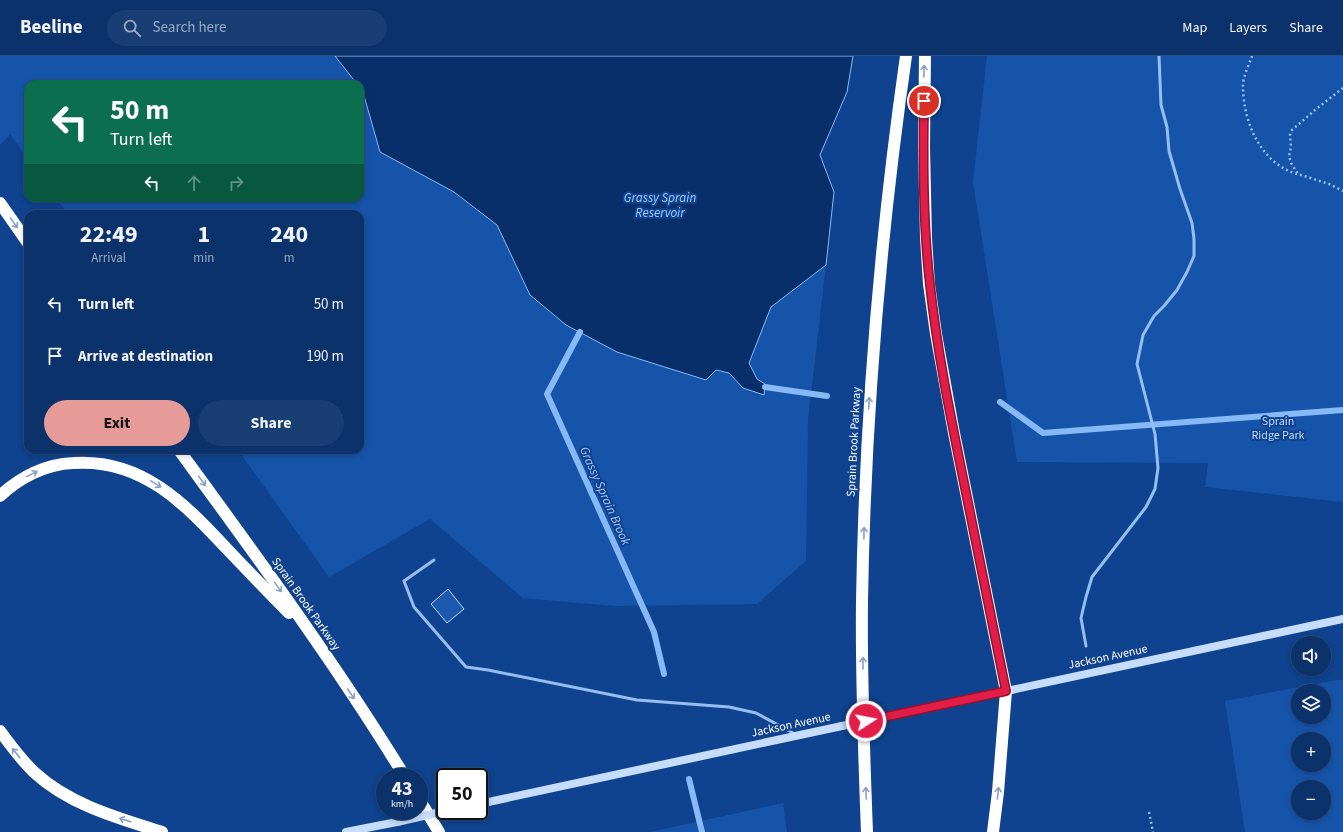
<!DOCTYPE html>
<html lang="en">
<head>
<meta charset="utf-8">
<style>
  :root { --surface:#0b326b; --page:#193e73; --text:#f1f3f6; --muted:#9aaac1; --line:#2b4d7e; --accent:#e69b98 }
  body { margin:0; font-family:"Source Sans 3",sans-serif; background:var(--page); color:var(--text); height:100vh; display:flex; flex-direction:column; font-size:15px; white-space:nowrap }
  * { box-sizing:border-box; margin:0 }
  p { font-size:13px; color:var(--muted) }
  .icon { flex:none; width:22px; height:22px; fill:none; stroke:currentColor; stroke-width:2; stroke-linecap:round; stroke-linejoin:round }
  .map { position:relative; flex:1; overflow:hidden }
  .drawer { position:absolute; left:24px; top:154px; width:340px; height:244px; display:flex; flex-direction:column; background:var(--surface); border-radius:12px; box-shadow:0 2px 6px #0003,0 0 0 1px var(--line) }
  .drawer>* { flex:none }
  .top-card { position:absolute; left:24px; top:24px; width:340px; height:122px; border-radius:12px; box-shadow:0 2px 6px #0003,0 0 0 1px var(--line); background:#0b6e4f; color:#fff; overflow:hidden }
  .tools { position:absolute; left:1291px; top:580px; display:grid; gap:8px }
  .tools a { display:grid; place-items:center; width:40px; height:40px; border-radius:50%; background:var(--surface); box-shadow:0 2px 6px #0003,0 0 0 1px var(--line); font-size:20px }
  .speed { position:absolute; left:376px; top:712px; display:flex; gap:8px; font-size:20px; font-weight:700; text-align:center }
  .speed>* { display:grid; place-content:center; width:52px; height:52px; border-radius:50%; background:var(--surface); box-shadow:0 2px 6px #0003,0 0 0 1px var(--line); line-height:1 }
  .speed small { font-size:10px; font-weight:400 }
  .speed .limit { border:2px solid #111; border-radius:6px; background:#fff; color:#111 }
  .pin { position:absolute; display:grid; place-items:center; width:34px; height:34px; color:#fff; margin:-17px; border:2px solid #fff; border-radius:50%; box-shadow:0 1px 4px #0007 }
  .me { position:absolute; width:44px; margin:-22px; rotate:79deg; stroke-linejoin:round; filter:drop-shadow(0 0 3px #0008) }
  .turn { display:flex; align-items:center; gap:14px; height:84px; padding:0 20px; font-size:18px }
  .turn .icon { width:52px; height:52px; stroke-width:2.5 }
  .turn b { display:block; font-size:28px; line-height:34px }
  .lanes { display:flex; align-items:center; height:38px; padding:0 20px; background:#0003; justify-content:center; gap:20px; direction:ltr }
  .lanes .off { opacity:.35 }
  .eta { display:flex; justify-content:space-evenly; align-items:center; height:68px; text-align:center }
  .eta b { font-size:24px; font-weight:700; line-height:28px }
  .action { display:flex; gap:8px; margin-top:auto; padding:8px 20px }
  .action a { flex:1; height:46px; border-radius:24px; background:var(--accent); color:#111; font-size:16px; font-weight:700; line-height:46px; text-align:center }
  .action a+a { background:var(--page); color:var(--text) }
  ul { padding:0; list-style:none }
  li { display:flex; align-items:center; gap:12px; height:52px; padding:0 20px }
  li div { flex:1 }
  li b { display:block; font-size:15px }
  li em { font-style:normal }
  header { display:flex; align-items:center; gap:24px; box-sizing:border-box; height:56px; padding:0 20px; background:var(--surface); border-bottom:1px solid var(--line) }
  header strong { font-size:19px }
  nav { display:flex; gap:22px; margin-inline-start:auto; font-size:14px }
  .search { width:280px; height:36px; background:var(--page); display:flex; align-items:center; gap:10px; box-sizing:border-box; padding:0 14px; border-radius:22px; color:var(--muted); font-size:15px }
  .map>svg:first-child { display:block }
</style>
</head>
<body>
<header>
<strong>Beeline</strong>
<div class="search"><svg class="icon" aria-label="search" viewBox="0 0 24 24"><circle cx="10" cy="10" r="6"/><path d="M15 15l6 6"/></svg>Search here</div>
<nav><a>Map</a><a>Layers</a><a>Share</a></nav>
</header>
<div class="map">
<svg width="1343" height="776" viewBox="0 0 1343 776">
  <rect width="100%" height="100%" fill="#0f438f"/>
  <g fill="#1654aa" fill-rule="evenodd">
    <path d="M0 0H335L357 28H28V103L10 78 0 89Z"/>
    <path d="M987 0H1343V446L1205 431 1208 407 1017 406 973 126Z"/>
    <path d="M360 32 363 36 380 96 454 136 497 169 530 240 566 269 617 296 729 317 743 332 757 323 749 307 771 251 826 209 808 363 806 505 757 548 614 550 523 542 430 463 329 521 238 394H360V158H68L56 142H360Z"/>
    <path d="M1343 623V776H1245L1225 645ZM1298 635H1324V661H1298ZM1298 683H1324V709H1298ZM1298 731H1324V757H1298Z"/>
    <path d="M783 747 787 776H650Z"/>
  </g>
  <path fill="#082f6a" stroke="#88b9f7" d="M335 0H853L847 36 820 99 834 136 826 209 771 251 749 307 757 323 765 328 764 339 743 332 729 317 716 314 706 324 617 296 566 269 530 239 497 169 454 136 380 96 363 36 360 32V28H357Z"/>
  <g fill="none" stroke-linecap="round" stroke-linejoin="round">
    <g stroke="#88b9f7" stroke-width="6">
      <path d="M580 276 547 338 654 576 664 618"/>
      <path d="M765 331 827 340"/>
      <path d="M1000 346 1043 377 1343 354"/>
      <path d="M689 723 702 776"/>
    </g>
  </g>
  <path fill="#1c59af" stroke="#bfdafe" d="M448 533 464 553 447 567 431 548Z"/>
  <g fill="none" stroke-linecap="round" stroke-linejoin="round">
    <g stroke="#97bef3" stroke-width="2.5" stroke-dasharray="2 3" stroke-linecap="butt">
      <path d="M1252 0C1249 9 1243 20 1243 30 1243 65 1260 107 1297 118"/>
      <path d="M1343 32 1315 54 1292 74 1290 79 1291 91 1289 100 1291 107 1298 118 1329 128 1343 135"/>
      <path d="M1149 756 1153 776"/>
    </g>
    <g stroke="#97bef3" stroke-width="3">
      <path d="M434 504 404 525 414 551 466 611 488 614 637 644 729 651 756 657 795 678"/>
      <path d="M1086 590 1081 562 1086 541 1092 521 1146 451 1155 433 1158 412 1155 378 1137 308 1143 279 1154 260 1164 250 1177 234 1187 216 1194 200V183L1192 167 1180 133 1169 95 1167 71 1161 49 1159 0"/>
    </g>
    <g stroke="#c7ddfd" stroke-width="8">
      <path d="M890 660 1343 563"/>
      <path d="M479 748 842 670"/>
      <path d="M346 776 397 766"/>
    </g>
    <g stroke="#fff" stroke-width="12">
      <path d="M925 0 924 91 926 182 929 228 936 278 954 377 1006 635 998 736 993 776"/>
      <path d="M0 147 28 187"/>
      <path d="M179 394C257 501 336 608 405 721"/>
      <path d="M0 440C20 421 46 408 73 407 142 402 185 448 228 494 248 515 268 536 289 557"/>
      <path d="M0 675C11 690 22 705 35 717 70 749 118 762 162 776"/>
      <path d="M419 743 439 776"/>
      <path d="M867 776C864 699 861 622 862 545 865 363 880 181 906 0"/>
    </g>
    <g stroke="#c7ddfd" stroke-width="8">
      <path d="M842 670 890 660"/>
      <path d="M397 766 445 755"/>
    </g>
  </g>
  <defs><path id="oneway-shaft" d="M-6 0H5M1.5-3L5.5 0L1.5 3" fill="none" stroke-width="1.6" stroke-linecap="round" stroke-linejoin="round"/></defs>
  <g stroke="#87a1c7">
    <use href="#oneway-shaft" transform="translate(924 15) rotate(-89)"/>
    <use href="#oneway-shaft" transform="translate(14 167) rotate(55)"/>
    <use href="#oneway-shaft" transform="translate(869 347) rotate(-87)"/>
    <use href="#oneway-shaft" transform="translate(32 418) rotate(-26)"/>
    <use href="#oneway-shaft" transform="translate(202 425) rotate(54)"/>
    <use href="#oneway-shaft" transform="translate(156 428) rotate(31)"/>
    <use href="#oneway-shaft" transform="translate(864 477) rotate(-89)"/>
    <use href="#oneway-shaft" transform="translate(278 531) rotate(55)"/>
    <use href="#oneway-shaft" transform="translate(863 607) rotate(-90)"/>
    <use href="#oneway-shaft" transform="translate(351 638) rotate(56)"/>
    <use href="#oneway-shaft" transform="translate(16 697) rotate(-129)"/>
    <use href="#oneway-shaft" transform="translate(866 737) rotate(-92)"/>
    <use href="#oneway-shaft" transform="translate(998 737) rotate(-84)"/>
    <use href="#oneway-shaft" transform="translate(125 764) rotate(-162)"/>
  </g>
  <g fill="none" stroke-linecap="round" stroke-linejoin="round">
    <g stroke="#92132f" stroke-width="10">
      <path id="route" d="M866 665 1006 635C991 564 977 493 963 422 950 358 937 294 930 229 923 168 923 107 924 45"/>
    </g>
    <use href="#route" stroke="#e11d48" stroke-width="7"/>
  </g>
  <g text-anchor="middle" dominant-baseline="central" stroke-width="4" stroke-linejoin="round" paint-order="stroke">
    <g font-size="12" fill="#bfdafe" stroke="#0f438f">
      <text x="1278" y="365">Sprain<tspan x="1278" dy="14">Ridge Park</tspan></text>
    </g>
    <g font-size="12" fill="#fff" stroke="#0f438f">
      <text transform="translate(854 386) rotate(-87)">Sprain Brook Parkway</text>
      <text transform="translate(306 548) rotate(55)">Sprain Brook Parkway</text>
      <text transform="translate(1108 601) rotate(-12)">Jackson Avenue</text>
      <text transform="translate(791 669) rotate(-12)">Jackson Avenue</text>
    </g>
    <g font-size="13" font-style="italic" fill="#a3c8fb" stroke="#0f438f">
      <text x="660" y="142">Grassy Sprain<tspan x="660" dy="15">Reservoir</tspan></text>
      <text transform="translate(605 440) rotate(66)">Grassy Sprain Brook</text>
    </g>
  </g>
</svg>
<div class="tools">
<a><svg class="icon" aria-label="sound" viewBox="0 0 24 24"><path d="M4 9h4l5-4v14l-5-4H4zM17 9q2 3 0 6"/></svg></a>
<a><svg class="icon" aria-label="layers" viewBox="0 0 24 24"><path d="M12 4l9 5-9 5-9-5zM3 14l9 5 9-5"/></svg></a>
<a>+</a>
<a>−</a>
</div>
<div class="speed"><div>43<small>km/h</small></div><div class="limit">50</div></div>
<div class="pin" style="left:924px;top:45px;background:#d93025"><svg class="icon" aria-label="arrive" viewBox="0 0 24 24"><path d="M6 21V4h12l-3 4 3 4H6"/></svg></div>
<svg class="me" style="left:866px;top:665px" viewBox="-20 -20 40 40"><circle r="17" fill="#e11d48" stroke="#fff" stroke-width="3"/><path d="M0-11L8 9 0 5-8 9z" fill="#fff"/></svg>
<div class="top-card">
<div class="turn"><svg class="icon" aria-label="left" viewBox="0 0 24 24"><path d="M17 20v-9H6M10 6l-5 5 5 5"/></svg><div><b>50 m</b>Turn left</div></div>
<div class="lanes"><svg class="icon" aria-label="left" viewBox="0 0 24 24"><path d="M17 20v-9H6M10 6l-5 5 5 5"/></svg><svg class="icon off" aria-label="ahead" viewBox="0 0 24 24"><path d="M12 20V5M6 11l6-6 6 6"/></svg><svg class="icon off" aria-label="right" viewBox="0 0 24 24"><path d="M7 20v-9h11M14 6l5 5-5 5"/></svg></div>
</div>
<section class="drawer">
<div class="eta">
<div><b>22:49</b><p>Arrival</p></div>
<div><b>1</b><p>min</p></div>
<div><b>240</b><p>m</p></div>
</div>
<ul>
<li><svg class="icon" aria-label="left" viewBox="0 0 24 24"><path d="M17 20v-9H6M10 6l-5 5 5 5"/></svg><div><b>Turn left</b></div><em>50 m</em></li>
<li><svg class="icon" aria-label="arrive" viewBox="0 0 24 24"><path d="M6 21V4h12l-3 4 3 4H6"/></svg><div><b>Arrive at destination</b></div><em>190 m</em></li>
</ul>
<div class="action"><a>Exit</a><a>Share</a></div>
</section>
</div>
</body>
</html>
